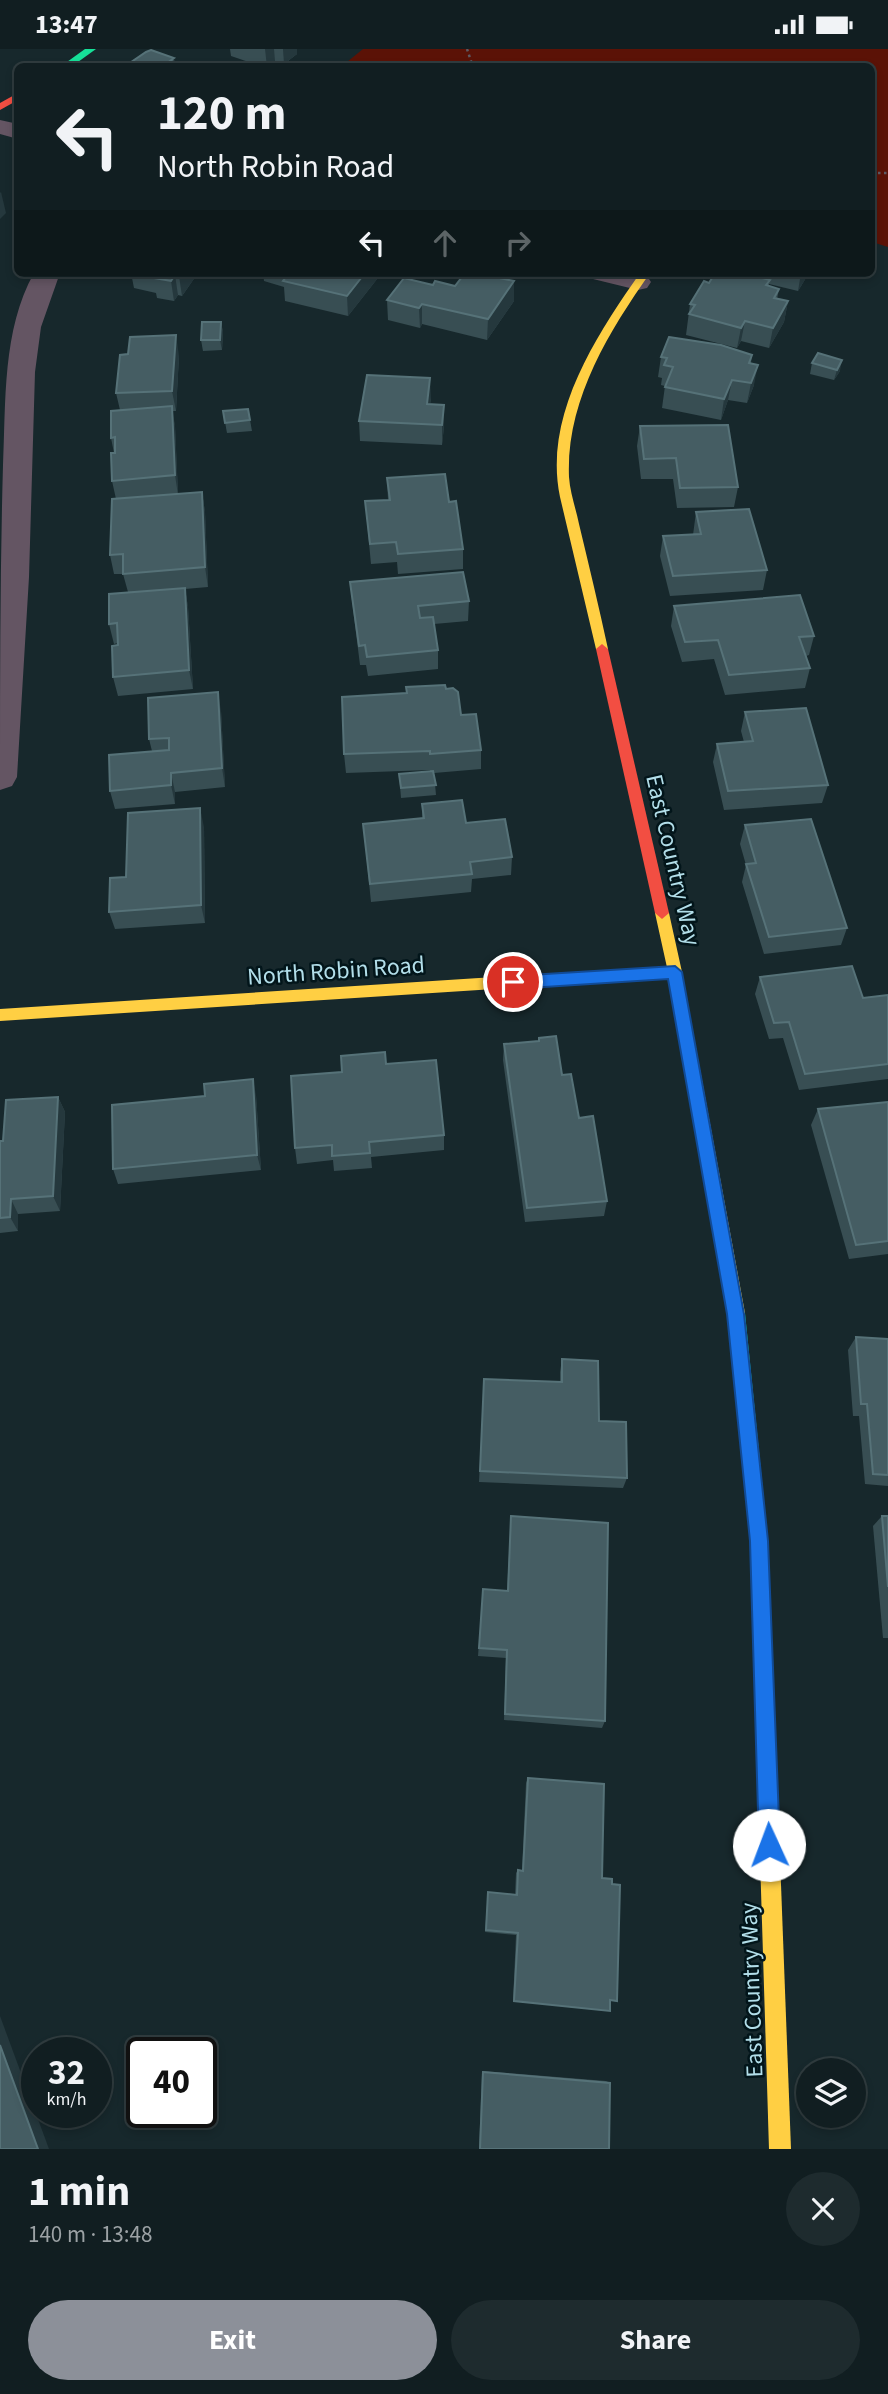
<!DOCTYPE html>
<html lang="en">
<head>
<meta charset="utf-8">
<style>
  :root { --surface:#111e21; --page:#1e2b2e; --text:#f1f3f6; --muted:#9ca2a5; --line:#303c3f; --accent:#8c9099 }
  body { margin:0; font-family:"Source Sans 3",sans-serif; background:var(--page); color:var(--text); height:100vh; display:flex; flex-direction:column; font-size:26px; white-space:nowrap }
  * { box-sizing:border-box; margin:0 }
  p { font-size:23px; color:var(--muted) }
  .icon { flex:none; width:38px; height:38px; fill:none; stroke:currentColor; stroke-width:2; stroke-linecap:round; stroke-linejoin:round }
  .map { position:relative; height:2100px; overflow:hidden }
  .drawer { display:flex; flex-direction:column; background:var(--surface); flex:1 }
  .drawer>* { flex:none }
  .banner { position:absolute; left:14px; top:14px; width:861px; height:214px; border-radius:10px; box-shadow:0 4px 10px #0003,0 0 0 2px var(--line); background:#111e21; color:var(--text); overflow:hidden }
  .controls { position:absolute; left:796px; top:2009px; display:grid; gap:14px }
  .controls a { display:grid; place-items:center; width:70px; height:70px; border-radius:50%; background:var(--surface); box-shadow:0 4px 10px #0003,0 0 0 2px var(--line); font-size:35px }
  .speed { position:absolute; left:21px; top:1988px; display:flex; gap:14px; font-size:35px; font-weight:700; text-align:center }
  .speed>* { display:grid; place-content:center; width:91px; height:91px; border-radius:50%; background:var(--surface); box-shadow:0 4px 10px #0003,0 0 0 2px var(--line); line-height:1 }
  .speed small { font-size:18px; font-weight:400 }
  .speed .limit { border:4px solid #111; border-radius:10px; background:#fff; color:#111 }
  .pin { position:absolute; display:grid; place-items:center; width:60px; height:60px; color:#fff; margin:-30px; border:4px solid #fff; border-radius:50%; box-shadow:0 2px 7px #0007 }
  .me { position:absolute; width:77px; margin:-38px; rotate:358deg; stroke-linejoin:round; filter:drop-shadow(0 0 5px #0008) }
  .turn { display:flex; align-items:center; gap:24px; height:147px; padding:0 28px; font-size:32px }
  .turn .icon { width:91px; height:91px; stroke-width:2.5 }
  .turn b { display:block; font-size:49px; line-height:60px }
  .lanes { display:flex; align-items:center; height:66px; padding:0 28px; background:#0003; justify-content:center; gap:35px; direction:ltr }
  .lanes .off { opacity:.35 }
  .round { display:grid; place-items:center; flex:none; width:74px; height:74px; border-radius:37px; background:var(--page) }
  .overview { display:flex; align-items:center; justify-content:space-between; height:119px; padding:0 28px }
  h1 { font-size:42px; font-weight:700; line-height:52px }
  .primary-button { display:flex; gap:14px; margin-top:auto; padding:14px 28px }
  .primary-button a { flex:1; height:80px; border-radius:42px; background:var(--accent); color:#fff; font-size:28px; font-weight:700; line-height:80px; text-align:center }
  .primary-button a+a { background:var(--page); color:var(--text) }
  .status { display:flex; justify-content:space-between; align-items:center; height:49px; padding:0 35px; background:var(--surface); direction:ltr }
  .status svg { height:19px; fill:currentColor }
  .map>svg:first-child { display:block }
</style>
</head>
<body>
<div class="status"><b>13:47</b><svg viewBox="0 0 49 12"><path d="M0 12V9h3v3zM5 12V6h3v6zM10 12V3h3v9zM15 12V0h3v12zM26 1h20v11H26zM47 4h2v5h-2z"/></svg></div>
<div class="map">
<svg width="888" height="2100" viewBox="0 0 888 2100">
  <rect width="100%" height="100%" fill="#17282c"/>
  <path fill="#5b1206" d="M363 0H888V198L872 193V18L342 17Z"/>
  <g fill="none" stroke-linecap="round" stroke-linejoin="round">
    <g stroke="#5e5a64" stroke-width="2.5" stroke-dasharray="2.5 3.5" stroke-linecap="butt">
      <path d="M467 0 473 18"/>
      <path d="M872 124H888"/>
    </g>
    <g fill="#645563" fill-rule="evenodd">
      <path d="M0 71 18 75V90L0 85Z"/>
      <path d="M34 224H60L41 278 35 323 29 528 17 728 12 737 0 741C0 632 0 524 3 416 6 353 2 281 34 224Z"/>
      <path d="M589 224H633L647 227 651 233 647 239 638 241 593 230Z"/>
    </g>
    <g fill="#16e098" fill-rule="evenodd">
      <path d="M85 0H96L71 18H60Z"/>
      <path d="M675 917 682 923 675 929 558 936 550 930 558 924Z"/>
      <path d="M736 1256 742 1258 745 1264 768 1492 780 1809 777 1816 770 1819 763 1816 760 1809 750 1492 727 1264 730 1258Z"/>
    </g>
    <g fill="#ffcf43" fill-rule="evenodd">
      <path d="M640 224H650C608 284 566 352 569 428 570 444 576 460 579 475 589 517 599 558 608 600L602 605 596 600 560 448C543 367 596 287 640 224Z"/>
      <path d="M662 858 669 864 682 923 745 1264 742 1270 736 1272 730 1270 727 1264 668 923 655 864Z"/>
      <path d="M558 924 566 930 558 936 0 972V960Z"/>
      <path d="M770 1799 777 1802 780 1809 791 2100H769L760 1809 763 1802Z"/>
    </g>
    <g fill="#f24e42" fill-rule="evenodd">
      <path d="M18 44V51L0 61V54Z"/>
      <path d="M602 595 608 600 669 864 662 870 655 864 596 600Z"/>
    </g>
  </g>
  <g fill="#384e53">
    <path d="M230 0H297V5L284 15 275 12 268 18H263L231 7Z"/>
    <path d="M131 224H198L182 247 178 246 174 252 157 249 156 244 134 239Z"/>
    <path d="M263 224H381V225L348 267 285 252 284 238 264 232Z"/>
    <path d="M715 224H809L798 242 769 235V237L779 240 777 250 788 252 784 273 769 299 741 292 737 299 686 286 690 255 709 234Z"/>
    <path d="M514 232V252L487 291 422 275 420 279 388 271 387 251 433 236 455 237Z"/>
    <path d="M221 273 223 283 222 301 203 302 201 291Z"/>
    <path d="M752 306 751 314 754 336 747 354 728 351 721 371 662 359 665 337 661 336 662 329 658 328 661 308Z"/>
    <path d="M179 307 176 362H172L175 377 178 445 202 443 205 463 208 538 185 540 188 558 193 640 118 647 113 628 118 594 114 595 109 575 128 543 123 525H114L110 506 116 450 112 432 114 404 111 389 120 361 116 344Z"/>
    <path d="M812 314 840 322 834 331 810 325Z"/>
    <path d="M431 349 430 356 444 377 442 396 360 392 359 372Z"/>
    <path d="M248 360 252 382 227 384 223 362Z"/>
    <path d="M640 377 738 438 734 458 677 459 673 430H641L637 397Z"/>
    <path d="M387 429 449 453 463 500V520L398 525 397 513 371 515 365 452 388 451Z"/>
    <path d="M696 463 767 521 763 541 670 547 660 507 663 487 693 486Z"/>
    <path d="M350 533 469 552 468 572 434 575 438 601V620L368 627 366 616H360L352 552Z"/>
    <path d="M674 557 814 587 809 606 806 607 810 619 805 639 725 646 714 610 682 613 671 577Z"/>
    <path d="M446 640 481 701V720L434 724 436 746 401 749 399 725 430 722V721L346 724 344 705 406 644Z"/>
    <path d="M221 662 225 738 175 743V755L115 760 110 742 152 702 149 690Z"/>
    <path d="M745 663 828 736 822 754 724 761 713 713 717 695 744 693 741 682Z"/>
    <path d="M422 755 466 774 512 808 511 826 472 830 471 843 371 853 363 775 422 769Z"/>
    <path d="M745 776 847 879 841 896 764 905 742 833 746 816 740 795Z"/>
    <path d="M204 778 205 874 115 880 109 863 126 828Z"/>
    <path d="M760 928 863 949 888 946V1030L799 1041 783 989 769 990 755 945Z"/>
    <path d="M539 989 562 1026 579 1069 607 1152 604 1167 525 1173 503 1011 504 995 538 992Z"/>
    <path d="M386 1015 444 1086V1101L371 1108 372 1119 334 1122 333 1111 297 1115 295 1099 342 1023Z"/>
    <path d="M256 1046 261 1121 118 1135 113 1120Z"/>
    <path d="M58 1048 65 1063 60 1162 18 1165V1182L0 1184V1092H3Z"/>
    <path d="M888 1053V1205L849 1210 811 1076 818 1060Z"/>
    <path d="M856 1288 888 1290V1437L865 1435 859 1367H853L848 1301Z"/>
    <path d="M562 1310 627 1429 623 1439 479 1433 484 1330 560 1333V1323Z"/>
    <path d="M511 1467 605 1672 602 1679 504 1671 506 1609 478 1607 483 1540 507 1542Z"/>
    <path d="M882 1467H888V1589H883L873 1477Z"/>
    <path d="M528 1729 602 1829 617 1952H610L606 1962 513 1952 516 1886 485 1883 488 1843 515 1846 516 1824 518 1821H522L526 1734Z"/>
    <path d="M482 2022 606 2032 610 2034 609 2100H479Z"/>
  </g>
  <g fill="#25383d">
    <path d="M265 0H274L275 12 268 18H267Z"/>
    <path d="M283 0H297V5L284 15Z"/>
    <path d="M174 9 175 18H168L170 12Z"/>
    <path d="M1 143 6 164 0 170V144Z"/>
    <path d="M181 224H198L182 247 179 227Z"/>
    <path d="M365 224H381V225L348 267 347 247Z"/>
    <path d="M801 224H809L798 242Z"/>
    <path d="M175 226 178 246 174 252 171 232Z"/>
    <path d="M514 232V252L487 291 488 270Z"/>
    <path d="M788 252 784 273 769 299 773 279Z"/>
    <path d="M422 255V275L420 279 419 259Z"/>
    <path d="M745 272 741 292 737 299 741 279Z"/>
    <path d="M221 273 223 283 222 301 220 291Z"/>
    <path d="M176 286 179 307 176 362 172 342Z"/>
    <path d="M842 311 840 322 834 331 837 321Z"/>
    <path d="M758 316 754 336 747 354 751 334Z"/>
    <path d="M430 329 431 349 427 376V355Z"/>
    <path d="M732 331 728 351 721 371 724 350Z"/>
    <path d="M444 356V377L442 396V376Z"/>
    <path d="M172 357 175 377 178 446 175 426Z"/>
    <path d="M202 443 205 463 208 538 205 518Z"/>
    <path d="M185 539 188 558 193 640 189 621Z"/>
    <path d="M218 643 221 662 225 738 222 719Z"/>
    <path d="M171 724 175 743V755L171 736Z"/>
    <path d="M200 759 204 778 205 874 201 856Z"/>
    <path d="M253 1030 256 1046 261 1121 257 1106Z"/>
    <path d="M58 1048 65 1063 60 1162 53 1147Z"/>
    <path d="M11 1150 18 1165V1182L10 1168Z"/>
    <path d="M0 1967 49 2100H38L0 1996Z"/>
  </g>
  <g fill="#455d63" stroke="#567278" stroke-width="2">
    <path d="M151 1 174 9 170 12 175 13 168 18H124L146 3Z"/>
    <path d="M157 224H181L179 227 175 226 171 232 154 229Z"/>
    <path d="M289 224H365L347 247 283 232Z"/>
    <path d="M465 224H475L514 232 488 270 422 255 419 259 387 251 404 229 433 236 435 232 455 237Z"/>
    <path d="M715 224H742L770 231 766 236 779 240 774 249 788 252 773 279 745 272 741 279 689 265 695 256 690 255 704 232 709 234Z"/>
    <path d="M202 273H221L220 291H201Z"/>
    <path d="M176 286 172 342 116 344 120 306 128 305 130 288Z"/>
    <path d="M669 288 721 296 752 306 749 314 758 316 751 334 732 331 724 350 665 338 673 318 664 316 667 309 661 308Z"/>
    <path d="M818 304 842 311 837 321 812 314Z"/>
    <path d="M367 326 430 329 427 355 444 356 442 376 359 372Z"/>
    <path d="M172 357 175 426 112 432 111 404H115V388L111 389V362Z"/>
    <path d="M248 360 250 371 225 374 223 362Z"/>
    <path d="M728 376 738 438 680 439 676 409 644 410 640 377Z"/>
    <path d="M445 425 449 453 456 452 463 500 398 505 396 493 370 495 365 452 390 451 387 429Z"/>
    <path d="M202 443 205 518 123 525V505L110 506 112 450Z"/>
    <path d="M749 460 767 521 673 527 663 487 701 485 696 463Z"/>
    <path d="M463 523 469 552 418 557 420 569 433 568 438 601 367 608 365 596 359 597 350 533Z"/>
    <path d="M185 539 189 621 113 628 112 597 118 596 117 574 109 575V545Z"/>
    <path d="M800 546 814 587 799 588 810 619 729 626 718 591 685 593 674 557Z"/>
    <path d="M445 636 446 640 453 639 458 643 461 666 476 665 481 701 430 705V702L344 705 342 648 407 644 406 638Z"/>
    <path d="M218 643 222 719 171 724V736L110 742 109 706 169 701V689L149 690 148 649Z"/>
    <path d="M806 659 828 736 728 742 717 695 753 692 745 663Z"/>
    <path d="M433 722 436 736 401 739 399 725Z"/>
    <path d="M462 751 466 774 505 770 512 808 470 813 472 825 370 835 363 775 424 769 422 755Z"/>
    <path d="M200 759 201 856 109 863 110 829 126 828 128 764Z"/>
    <path d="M811 770 847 879 769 888 746 815 756 814 745 776Z"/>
    <path d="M852 917 863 949 888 946V1015L805 1025 789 973 774 974 760 928Z"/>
    <path d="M556 987 562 1026 571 1025 579 1069 593 1067 607 1152 527 1159 504 995 539 992V989Z"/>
    <path d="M385 1003 386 1015 436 1011 444 1086 369 1093 370 1104 332 1107V1096L295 1099 291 1027 342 1023 341 1007Z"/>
    <path d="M253 1030 257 1106 113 1120 112 1056 205 1047 204 1035Z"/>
    <path d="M58 1048 53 1147 11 1150 10 1168 0 1169V1092H3L6 1051Z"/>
    <path d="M888 1053V1192L856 1196 818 1060Z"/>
    <path d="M856 1288 888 1290V1426L873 1425 867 1355H861Z"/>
    <path d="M562 1310 598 1312 599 1372 626 1373 627 1429 480 1422 484 1330 562 1333Z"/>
    <path d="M511 1467 608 1474 605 1672 505 1665 507 1601 479 1599 483 1540 508 1542Z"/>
    <path d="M882 1467H888V1538Z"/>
    <path d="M528 1729 604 1735 602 1829 612 1830V1835L620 1836 617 1952 610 1951V1962L514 1952 518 1884 486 1881 488 1843 517 1846 518 1821 523 1822Z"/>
    <path d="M0 1996 38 2100H0Z"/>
    <path d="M483 2023 610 2034 609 2100H480Z"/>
  </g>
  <path fill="#1a73e8" stroke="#114b97" stroke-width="2" d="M675 917 682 923 744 1265 768 1492 780 1796 777 1803 769 1807 762 1803 759 1796 750 1492 727 1265 668 930 513 940 505 933 513 927Z"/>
  <g text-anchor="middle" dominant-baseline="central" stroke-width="5" stroke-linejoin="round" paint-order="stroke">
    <g font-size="24" fill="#b2dee9" stroke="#02151a">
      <text transform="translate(673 811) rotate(77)">East Country Way</text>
      <text transform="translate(336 922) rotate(-4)">North Robin Road</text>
      <text transform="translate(752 1941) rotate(-92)">East Country Way</text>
    </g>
  </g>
</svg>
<div class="controls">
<a><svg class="icon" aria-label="layers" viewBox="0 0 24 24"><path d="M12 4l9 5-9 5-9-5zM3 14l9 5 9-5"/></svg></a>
</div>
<div class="speed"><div>32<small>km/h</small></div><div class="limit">40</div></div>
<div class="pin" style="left:513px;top:933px;background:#d93025"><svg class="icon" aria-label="arrive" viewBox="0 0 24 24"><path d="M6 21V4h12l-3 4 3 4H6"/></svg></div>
<svg class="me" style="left:769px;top:1796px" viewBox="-20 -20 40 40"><circle r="19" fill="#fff"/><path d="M0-13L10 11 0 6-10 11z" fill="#1a73e8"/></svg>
<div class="banner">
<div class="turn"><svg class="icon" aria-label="left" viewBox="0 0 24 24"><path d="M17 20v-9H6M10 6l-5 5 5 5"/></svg><div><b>120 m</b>North Robin Road</div></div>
<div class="lanes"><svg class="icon" aria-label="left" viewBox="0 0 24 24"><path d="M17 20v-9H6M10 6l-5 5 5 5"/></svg><svg class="icon off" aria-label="ahead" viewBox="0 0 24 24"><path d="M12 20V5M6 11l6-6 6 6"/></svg><svg class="icon off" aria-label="right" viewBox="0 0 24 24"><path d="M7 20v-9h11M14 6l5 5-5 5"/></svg></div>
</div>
</div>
<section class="drawer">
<div class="overview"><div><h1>1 min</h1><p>140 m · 13:48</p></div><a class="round"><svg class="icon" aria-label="close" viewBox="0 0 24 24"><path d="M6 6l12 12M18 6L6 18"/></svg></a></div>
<div class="primary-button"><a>Exit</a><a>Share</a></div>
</section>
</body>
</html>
